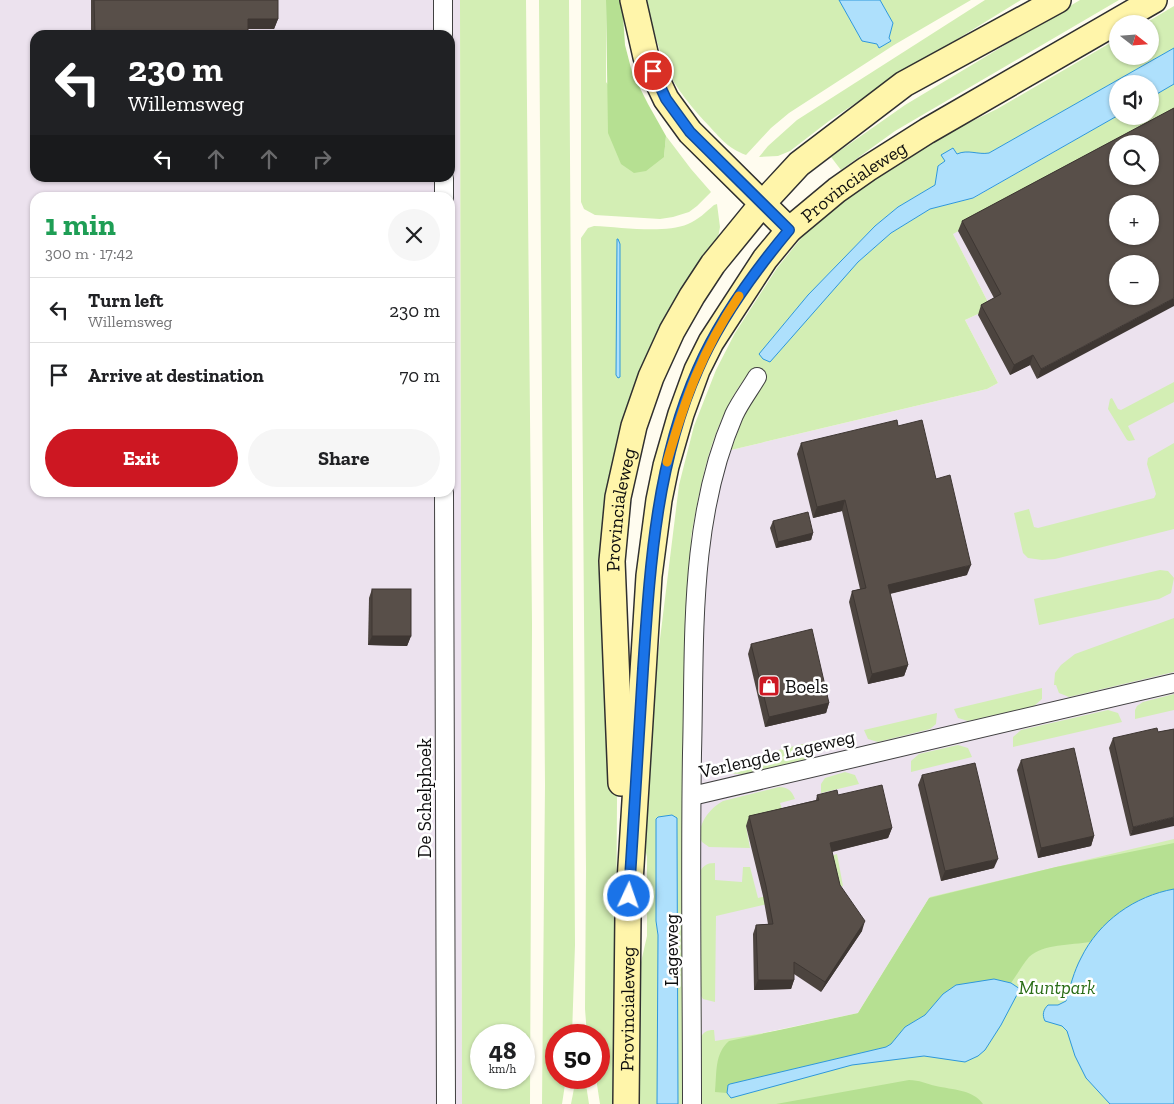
<!DOCTYPE html>
<html lang="en">
<head>
<meta charset="utf-8">
<style>
  :root { --surface:#fff; --page:#f6f6f6; --text:#202124; --muted:#757577; --line:#e0e0e0; --accent:#cd1722 }
  body { margin:0; font-family:"Zilla Slab",serif; background:var(--page); color:var(--text); height:100vh; display:flex; flex-direction:column; font-size:19px; white-space:nowrap }
  * { box-sizing:border-box; margin:0 }
  p { font-size:16px; color:var(--muted) }
  .icon { flex:none; width:28px; height:28px; fill:none; stroke:currentColor; stroke-width:2; stroke-linecap:round; stroke-linejoin:round }
  .map { position:relative; flex:1; overflow:hidden }
  .sheet { position:absolute; left:30px; top:192px; width:425px; height:305px; display:flex; flex-direction:column; background:var(--surface); border-radius:15px; box-shadow:0 1px 4px #0004 }
  .sheet>* { flex:none }
  .banner { position:absolute; left:30px; top:30px; width:425px; height:152px; border-radius:15px; box-shadow:0 1px 4px #0004; background:#202124; color:#fff; overflow:hidden }
  .needle { width:32px; rotate:107deg }
  .controls { position:absolute; left:1109px; top:15px; display:grid; gap:10px }
  .controls a { display:grid; place-items:center; width:50px; height:50px; border-radius:50%; background:var(--surface); box-shadow:0 1px 4px #0004; font-size:25px }
  .speed { position:absolute; left:470px; top:1024px; display:flex; gap:10px; font-size:25px; font-weight:700; text-align:center }
  .speed>* { display:grid; place-content:center; width:65px; height:65px; border-radius:50%; background:var(--surface); box-shadow:0 1px 4px #0004; line-height:1 }
  .speed small { font-size:12px; font-weight:400 }
  .speed .limit { border:8px solid #d22; background:#fff; color:#111 }
  .pin { position:absolute; display:grid; place-items:center; width:42px; height:42px; color:#fff; margin:-21px; border:2px solid #fff; border-radius:50%; box-shadow:0 1px 5px #0007 }
  .me { position:absolute; width:55px; margin:-28px; rotate:3deg; stroke-linejoin:round; filter:drop-shadow(0 0 4px #0008) }
  .turn { display:flex; align-items:center; gap:18px; height:105px; padding:0 15px; font-size:22px }
  .turn .icon { width:65px; height:65px; stroke-width:2.5 }
  .turn b { display:block; font-size:35px; line-height:42px }
  .lanes { display:flex; align-items:center; height:48px; padding:0 15px; background:#0003; justify-content:center; gap:25px; direction:ltr }
  .lanes .off { opacity:.35 }
  .round { display:grid; place-items:center; flex:none; width:52px; height:52px; border-radius:26px; background:var(--page) }
  .overview { display:flex; align-items:center; justify-content:space-between; height:85px; padding:0 15px }
  h1 { font-size:30px; font-weight:700; line-height:38px; color:#1e9e55 }
  .primary-button { display:flex; gap:10px; margin-top:auto; padding:10px 15px }
  .primary-button a { flex:1; height:58px; border-radius:30px; background:var(--accent); color:#fff; font-size:20px; font-weight:700; line-height:58px; text-align:center }
  .primary-button a+a { background:var(--page); color:var(--text) }
  ul { padding:0; list-style:none }
  li { display:flex; align-items:center; gap:15px; height:65px; padding:0 15px; border-top:1px solid var(--line) }
  li div { flex:1 }
  li b { display:block; font-size:19px }
  li em { font-style:normal }
  .map>svg:first-child { display:block }
</style>
</head>
<body>
<div class="map">
<svg width="1174" height="1104" viewBox="0 0 1174 1104">
  <rect width="100%" height="100%" fill="#fffcef"/>
  <g fill="#ece2ee" fill-rule="evenodd">
    <path d="M0 0H460L462 1104H0ZM35 35H450V178H35ZM35 198H450V492H35Z"/>
    <path d="M1174 84V843L929 898 858 1013 702 1046 699 720 704 605 710 545 719 489 731 450 987 389 998 383 965 320 991 308 939 207 973 198 1117 116H1150V98ZM1118 144H1150V176H1118ZM1118 204H1150V236H1118ZM1118 264H1150V296H1118Z"/>
  </g>
  <g fill="#d3eeb4" fill-rule="evenodd">
    <path d="M460 0H526L532 625 530 1104H462ZM481 1035H524V1078H481Z"/>
    <path d="M539 0H569L575 945 572 1035H556V1078H566L562 1104H542L545 785Z"/>
    <path d="M581 0H606V82L664 157 666 136 691 169 711 192 697 206 689 212 673 217 660 219 595 215 584 209 581 202Z"/>
    <path d="M646 0H839L862 41 877 44 879 48 891 41 889 37 893 23 880 0H971L894 45 789 113 771 128 746 155C728 148 722 140 710 127 693 109 676 89 666 67 657 45 652 23 646 0Z"/>
    <path d="M985 0H1021L881 86 829 121 790 151 778 156 759 157 768 146 797 120Z"/>
    <path d="M1080 0H1119L895 131 841 170 831 157 905 105Z"/>
    <path d="M1174 6V48L989 153C978 155 968 149 957 154L953 148 942 155 946 161 938 166 935 185 898 207 875 226 808 295 760 354 831 291 858 262 891 233 930 209 974 198 1117 116H1150V98L1174 84V115L1118 144 1117 145 953 234 991 308 965 320 998 383 987 389 731 450 743 418 765 377 751 370C743 381 734 393 728 406 707 446 699 493 691 537L684 1104H678L677 826 656 819V921L658 935 657 1104H637L639 971 647 936V857L640 827 641 793 679 485 694 426 716 370 735 333 777 268 811 226 867 178 950 132 997 109 1117 39 1118 56H1150V24H1144Z"/>
    <path d="M717 204 720 227 717 243 681 298 608 569 617 800 615 1104H600L596 1078H599V1035H587L585 1009 586 870 581 238 588 228 594 226C621 227 664 234 688 224 698 220 706 212 714 205Z"/>
    <path d="M1174 382V402L1128 426 1135 440 1129 441 1127 440 1108 409 1110 399 1112 398 1118 409 1121 410Z"/>
    <path d="M1174 443V529L1055 559 1042 560 1028 558 1023 553 1014 513 1029 509 1034 527 1038 528 1154 498 1156 494 1147 464 1148 458Z"/>
    <path d="M1160 570 1168 571 1174 578 1171 593 1159 599 1039 625 1034 599Z"/>
    <path d="M1174 618V672L1069 697 1059 693 1056 685H1054L1055 673 1061 665 1075 654Z"/>
    <path d="M1042 688V699L1034 706 968 721 958 718 954 709Z"/>
    <path d="M1174 694V710L1135 719V710L1137 706 1143 702Z"/>
    <path d="M1108 710 1118 713 1122 722 1013 747V737L1021 730Z"/>
    <path d="M937 713 936 724 930 729 878 742 868 739 864 730Z"/>
    <path d="M819 740V749L812 758 743 774C732 774 724 773 714 766Z"/>
    <path d="M958 745 968 748 972 757 911 772V761L919 754Z"/>
    <path d="M845 772 855 775 859 784 821 793V784L825 778Z"/>
    <path d="M779 787C788 787 792 791 795 799L780 803 784 814 746 826 750 848 709 847 702 842C695 826 710 808 723 801Z"/>
    <path d="M1174 839V1104H699V1039C704 1032 706 1030 714 1030L715 1041 855 1018 930 897Z"/>
    <path d="M837 854 843 886 716 916 715 1002 703 999 699 993V875C702 866 706 863 715 863V880L742 882 743 867H750L758 898 833 880 828 857Z"/>
    <path d="M576 1078H585L589 1104H571Z"/>
  </g>
  <g fill="#b6e092">
    <path d="M606 0H622L625 45 632 72 648 104 666 136 664 157 646 171 634 173 621 164 608 133Z"/>
    <path d="M1174 843V889C1136 896 1114 914 1090 942 1071 945 1043 944 1029 957 1022 965 1017 975 1011 983L994 979 943 994 925 1015 905 1027 891 1044 886 1047 730 1084 728 1086 727 1093 715 1092C717 1074 714 1054 729 1041L858 1013 929 898 1056 867Z"/>
    <path d="M909 1080C919 1080 927 1084 936 1086 953 1090 972 1089 983 1104H776Z"/>
  </g>
  <g fill="#aee0fc" stroke="#2d97db">
    <path d="M839 0H880L893 23 889 38 891 41 879 48 877 44 862 41Z"/>
    <path d="M1174 48V84L1150 98V84H1118L1117 116 973 198 930 209 891 233 858 262 770 362 763 359 759 354 808 295 875 226 898 207 935 185 938 166 945 161 941 155 953 148 957 154C968 149 978 155 989 153Z"/>
    <path d="M617 239H618L620 244V377L618 378 616 375Z"/>
    <path d="M672 815 677 818V826L678 1104H657L658 935 656 921V819L658 817Z"/>
    <path d="M1174 889V1104H1110L1086 1078 1075 1056 1067 1031 1062 1026 1045 1021C1042 1015 1043 1010 1048 1005H1058L1066 1001C1070 987 1074 971 1081 958 1099 921 1135 896 1174 889Z"/>
    <path d="M994 979 1011 983 1020 989 1001 1025 985 1050 978 1056 965 1062 924 1056 852 1065 731 1098 727 1093 728 1085 730 1084 886 1047 891 1044 905 1027 925 1015 943 994 956 985Z"/>
  </g>
  <g fill="none" stroke-linecap="round" stroke-linejoin="round">
    <g stroke="#414141" stroke-width="20">
      <g id="street">
        <path d="M443 0V35"/>
        <path d="M444 178V198"/>
        <path d="M444 492 446 1104"/>
        <path d="M692 796 1174 683"/>
        <path d="M692 1104C692 987 690 870 692 753 695 641 688 521 734 415 740 402 750 389 757 377"/>
      </g>
    </g>
    <g stroke="#303030" stroke-width="28">
      <g id="secondary">
        <path d="M633 0 646 57 666 99 690 132 789 230"/>
        <path id="s1" d="M621 783 612 561 618 497 634 426 651 377 672 331 692 296 713 264 762 204 799 164 904 84 1058 0"/>
        <path id="s2" d="M626 1104 628 914 649 576 659 500 666 466 681 414 697 370 711 342 765 259 789 230 837 190 867 169 927 131 1154 0"/>
      </g>
    </g>
    <use href="#street" stroke="#fff" stroke-width="18"/>
    <use href="#secondary" stroke="#fff5aa" stroke-width="25"/>
  </g>
  <g fill="#4c443f">
    <path d="M91 0H278V19L274 29H248V35H91Z"/>
    <path d="M1174 108 1037 379 1030 365 1010 375 978 315 981 305 994 298 958 231 962 221Z"/>
    <path d="M898 426 936 479 967 575 890 594 908 665 904 676 868 684 849 602 852 591 860 589 842 511 813 518 797 454 801 443Z"/>
    <path d="M773 521 813 533 811 540 776 548 770 528Z"/>
    <path d="M372 589 411 636 407 646 368 645 369 598Z"/>
    <path d="M751 644 829 703 826 713 765 727 748 654Z"/>
    <path d="M1174 729 1130 836 1109 748 1113 738 1158 732Z"/>
    <path d="M1021 760 1094 836 1091 846 1038 858 1017 770Z"/>
    <path d="M922 775 994 868 941 881 918 785Z"/>
    <path d="M817 795H838L892 828 888 838 832 852 840 885 862 931 821 992 794 974V980L791 989 754 990 753 934 756 925 768 924 763 896 746 826 749 816 816 800Z"/>
  </g>
  <g fill="#3e3733">
    <path d="M248 19H278L274 29H245Z"/>
    <path d="M1174 298V306L1037 379 1041 369Z"/>
    <path d="M1033 355 1030 365 1010 375 1014 365Z"/>
    <path d="M845 500 842 511 813 518 817 507Z"/>
    <path d="M813 533 811 540 776 548 778 542Z"/>
    <path d="M971 565 967 575 884 595 888 585Z"/>
    <path d="M372 636H411L407 646 368 645Z"/>
    <path d="M908 665 904 676 868 684 872 674Z"/>
    <path d="M829 703 826 713 765 727 769 717Z"/>
    <path d="M1174 817V826L1130 836 1133 827Z"/>
    <path d="M892 828 888 838 826 853 830 843Z"/>
    <path d="M1094 836 1091 846 1038 858 1041 848Z"/>
    <path d="M998 859 994 868 941 881 945 871Z"/>
    <path d="M865 921 862 931 821 992 825 982Z"/>
    <path d="M758 980H794L791 989 754 990Z"/>
  </g>
  <g fill="#584f49" stroke="#3e3733" fill-rule="evenodd">
    <path d="M94 0H278V19H248V35H95Z"/>
    <path d="M1174 108V298L1041 369 1033 355 1014 365 981 305 1001 294 962 221ZM1118 144H1150V176H1118ZM1118 204H1150V236H1118ZM1118 264H1150V296H1118Z"/>
    <path d="M897 420 898 426 922 420 936 479 950 475 971 565 888 585 908 665 872 674 852 591 866 588 845 500 817 507 801 443Z"/>
    <path d="M808 512 813 533 778 542 773 521Z"/>
    <rect x="372" y="589" width="39" height="47"/>
    <path d="M812 629 829 703 769 717 751 644Z"/>
    <path d="M1157 728 1158 732 1174 729V817L1133 827 1113 738Z"/>
    <path d="M1074 748 1094 836 1041 848 1021 760Z"/>
    <path d="M975 763 998 859 945 871 922 775Z"/>
    <path d="M882 785 892 828 830 843 840 885 865 921 825 982 794 962V980H758L756 925 773 924 766 886 749 816 819 800 817 795 837 790 838 795Z"/>
  </g>
  <g fill="none" stroke-linecap="round" stroke-linejoin="round">
    <g stroke="#114b97" stroke-width="12">
      <path id="route" d="M629 896C633 820 638 744 643 669 650 567 656 463 698 369 720 318 754 272 789 230L690 132 666 99 653 71"/>
    </g>
    <use href="#route" stroke="#1a73e8" stroke-width="9"/>
    <path stroke="#f59e0b" stroke-width="9" d="M667 462C685 399 702 351 739 296"/>
  </g>
  <defs>
    <g id="shop-square" transform="scale(1.125)"><rect x="-9" y="-9" width="18" height="18" rx="4" fill="#cd1722" stroke="#fff"/><path d="M-5-2.5h2.3a2.7 3.5 0 0 1 5.4 0H5L5.5 6h-11ZM-1.5-2.5h3a1.5 2.3 0 0 0-3 0Z" fill="#fff"/></g>
  </defs>
  <g fill-rule="evenodd">
    <use href="#shop-square" x="769" y="686"/>
  </g>
  <g text-anchor="middle" dominant-baseline="central" stroke-width="5" stroke-linejoin="round" paint-order="stroke">
    <g font-size="19" fill="#0e0e0e" stroke="#fff">
      <text stroke="none"><textPath href="#s2" startOffset="990">Provincialeweg</textPath></text>
      <text stroke="none"><textPath href="#s1" startOffset="274">Provincialeweg</textPath></text>
      <text transform="translate(777 754) rotate(-13)">Verlengde Lageweg</text>
      <text transform="translate(424 798) rotate(-90)">De Schelphoek</text>
      <text transform="translate(671 950) rotate(-90)">Lageweg</text>
      <text stroke="none"><textPath href="#s2" startOffset="95">Provincialeweg</textPath></text>
    </g>
    <g font-size="19" fill="#0e0e0e" stroke="#fff" text-anchor="start">
      <text x="785" y="686">Boels</text>
    </g>
    <g font-size="19" font-style="italic" fill="#2a6d17" stroke="#fff">
      <text x="1057" y="987">Muntpark</text>
    </g>
  </g>
</svg>
<div class="controls">
<a><svg class="needle" viewBox="-14 -14 28 28"><path d="M0-13l5 13h-10z" fill="#e53935"/><path d="M0 13l5-13h-10z" fill="#757577"/></svg></a>
<a><svg class="icon" aria-label="sound" viewBox="0 0 24 24"><path d="M4 9h4l5-4v14l-5-4H4zM17 9q2 3 0 6"/></svg></a>
<a><svg class="icon" aria-label="search" viewBox="0 0 24 24"><circle cx="10" cy="10" r="6"/><path d="M15 15l6 6"/></svg></a>
<a>+</a>
<a>−</a>
</div>
<div class="speed"><div>48<small>km/h</small></div><div class="limit">50</div></div>
<div class="pin" style="left:653px;top:71px;background:#d93025"><svg class="icon" aria-label="arrive" viewBox="0 0 24 24"><path d="M6 21V4h12l-3 4 3 4H6"/></svg></div>
<svg class="me" style="left:629px;top:896px" viewBox="-20 -20 40 40"><circle r="17" fill="#1a73e8" stroke="#fff" stroke-width="3"/><path d="M0-11L8 9 0 5-8 9z" fill="#fff"/></svg>
<div class="banner">
<div class="turn"><svg class="icon" aria-label="left" viewBox="0 0 24 24"><path d="M17 20v-9H6M10 6l-5 5 5 5"/></svg><div><b>230 m</b>Willemsweg</div></div>
<div class="lanes"><svg class="icon" aria-label="left" viewBox="0 0 24 24"><path d="M17 20v-9H6M10 6l-5 5 5 5"/></svg><svg class="icon off" aria-label="ahead" viewBox="0 0 24 24"><path d="M12 20V5M6 11l6-6 6 6"/></svg><svg class="icon off" aria-label="ahead" viewBox="0 0 24 24"><path d="M12 20V5M6 11l6-6 6 6"/></svg><svg class="icon off" aria-label="right" viewBox="0 0 24 24"><path d="M7 20v-9h11M14 6l5 5-5 5"/></svg></div>
</div>
<section class="sheet">
<div class="overview"><div><h1>1 min</h1><p>300 m · 17:42</p></div><a class="round"><svg class="icon" aria-label="close" viewBox="0 0 24 24"><path d="M6 6l12 12M18 6L6 18"/></svg></a></div>
<ul>
<li><svg class="icon" aria-label="left" viewBox="0 0 24 24"><path d="M17 20v-9H6M10 6l-5 5 5 5"/></svg><div><b>Turn left</b><p>Willemsweg</p></div><em>230 m</em></li>
<li><svg class="icon" aria-label="arrive" viewBox="0 0 24 24"><path d="M6 21V4h12l-3 4 3 4H6"/></svg><div><b>Arrive at destination</b></div><em>70 m</em></li>
</ul>
<div class="primary-button"><a>Exit</a><a>Share</a></div>
</section>
</div>
</body>
</html>
